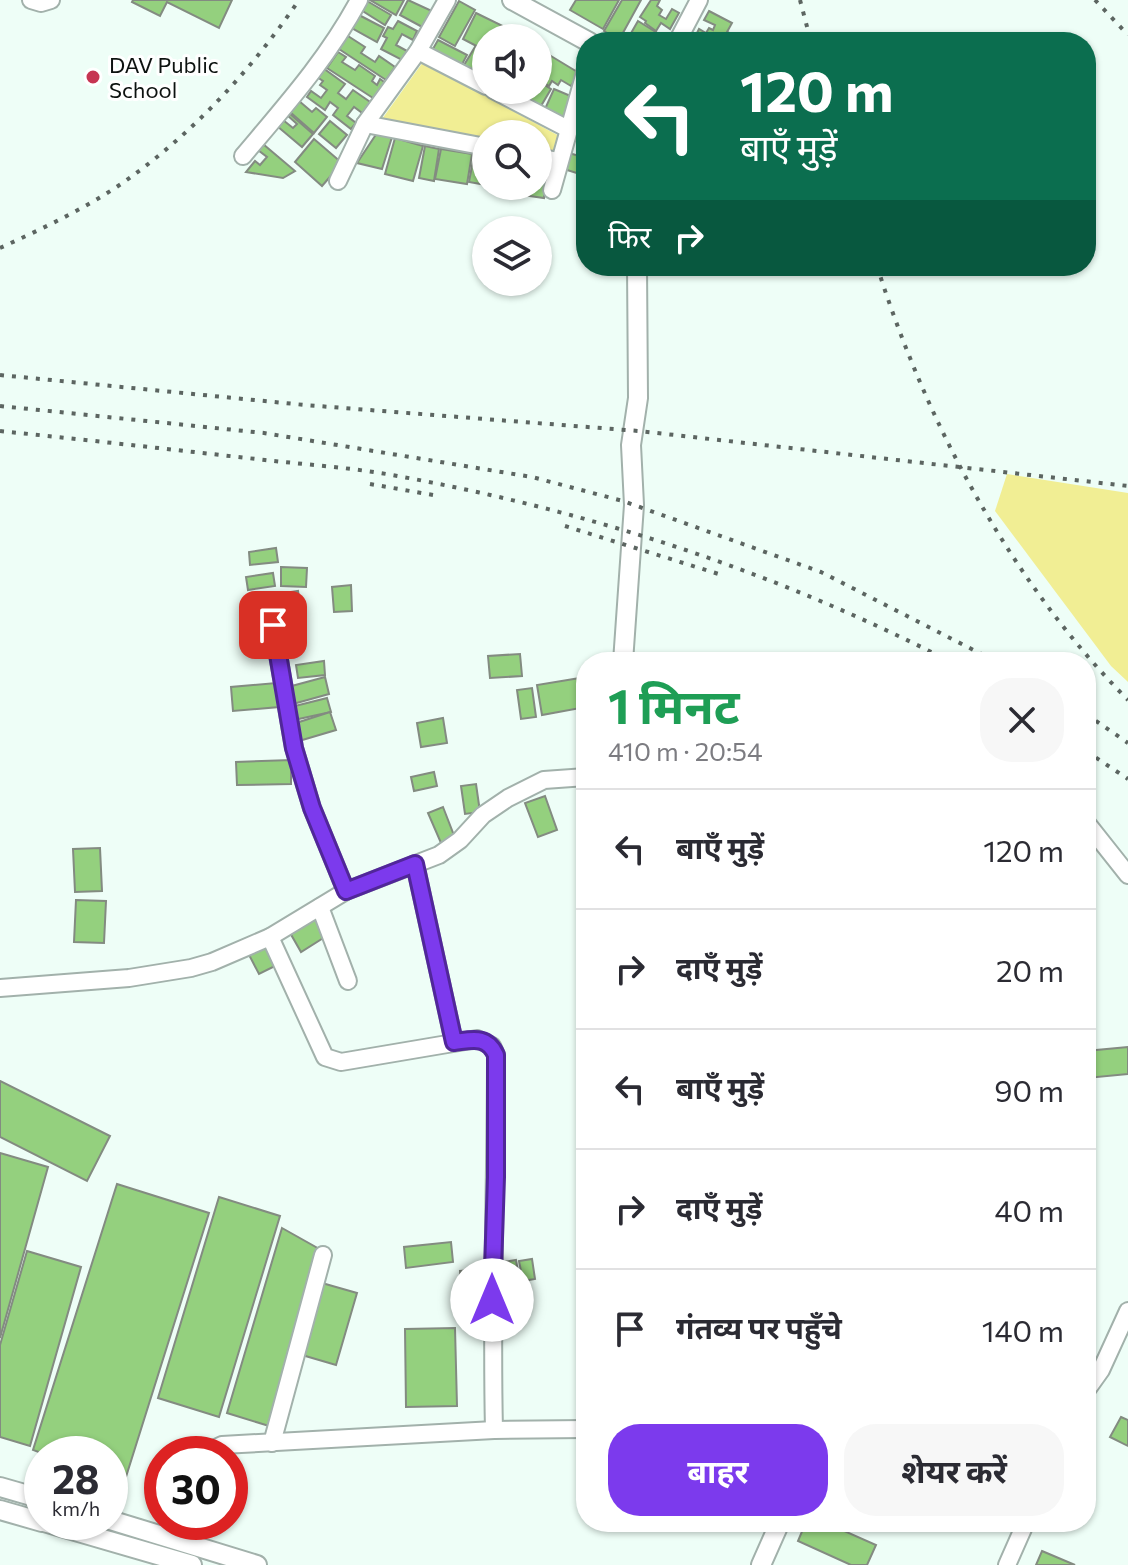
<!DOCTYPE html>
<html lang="hi">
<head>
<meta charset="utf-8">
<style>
  :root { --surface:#fff; --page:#f7f7f7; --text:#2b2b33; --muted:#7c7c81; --line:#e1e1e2; --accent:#7c3aed }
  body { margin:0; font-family:Commissioner,"Noto Sans Devanagari",sans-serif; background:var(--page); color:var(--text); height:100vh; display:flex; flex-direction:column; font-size:30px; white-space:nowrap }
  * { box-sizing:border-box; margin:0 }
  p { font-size:26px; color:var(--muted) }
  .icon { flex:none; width:44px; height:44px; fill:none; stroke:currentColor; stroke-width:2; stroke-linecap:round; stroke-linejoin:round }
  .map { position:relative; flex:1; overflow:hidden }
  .side { position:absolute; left:576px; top:652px; width:520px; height:880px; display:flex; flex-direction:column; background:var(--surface); border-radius:32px; box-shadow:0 2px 6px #0004 }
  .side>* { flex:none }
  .hud { position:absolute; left:576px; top:32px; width:520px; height:244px; border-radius:32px; box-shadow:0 2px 6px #0004; background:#0b6e4f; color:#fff; overflow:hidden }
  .fabs { position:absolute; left:472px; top:24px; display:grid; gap:16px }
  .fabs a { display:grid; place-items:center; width:80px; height:80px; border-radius:50%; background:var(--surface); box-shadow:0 2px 6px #0004; font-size:40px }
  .speed { position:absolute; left:24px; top:1436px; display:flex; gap:16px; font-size:40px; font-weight:700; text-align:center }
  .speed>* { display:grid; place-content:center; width:104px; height:104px; border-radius:50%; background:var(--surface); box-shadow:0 2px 6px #0004; line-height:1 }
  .speed small { font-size:20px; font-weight:400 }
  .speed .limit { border:12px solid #d22; background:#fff; color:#111 }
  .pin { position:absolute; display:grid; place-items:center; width:68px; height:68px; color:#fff; margin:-34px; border-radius:16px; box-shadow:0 4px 12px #0006 }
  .me { position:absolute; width:88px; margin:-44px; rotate:0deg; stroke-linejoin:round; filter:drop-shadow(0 0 6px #0008) }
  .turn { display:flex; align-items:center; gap:28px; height:168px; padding:0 32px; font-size:36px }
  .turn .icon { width:104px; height:104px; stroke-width:2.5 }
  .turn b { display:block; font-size:56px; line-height:68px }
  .then { display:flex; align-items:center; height:76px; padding:0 32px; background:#0003; gap:16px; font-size:30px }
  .round { display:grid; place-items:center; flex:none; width:84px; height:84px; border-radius:32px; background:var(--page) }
  .head { display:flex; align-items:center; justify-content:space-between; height:136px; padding:0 32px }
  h1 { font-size:48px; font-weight:700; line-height:60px; color:#1e9e55 }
  .button { display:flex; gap:16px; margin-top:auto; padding:16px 32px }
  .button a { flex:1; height:92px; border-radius:32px; background:var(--accent); color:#fff; font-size:32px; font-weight:700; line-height:92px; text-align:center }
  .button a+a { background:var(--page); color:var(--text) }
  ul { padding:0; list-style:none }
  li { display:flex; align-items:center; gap:24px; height:120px; padding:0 32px; border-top:2px solid var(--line) }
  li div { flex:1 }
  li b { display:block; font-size:30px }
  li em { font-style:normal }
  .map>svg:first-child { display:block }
</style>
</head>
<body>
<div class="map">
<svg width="1128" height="1565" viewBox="0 0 1128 1565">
  <rect width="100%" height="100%" fill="#eefef7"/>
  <g fill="#f1ee94">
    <path d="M423 62 561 137 557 152 538 148V134H486V139L382 119Z"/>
    <path d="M1007 474 1128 493V682L1111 666 995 511Z"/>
  </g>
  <g fill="#94d07e" stroke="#838b81" stroke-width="2">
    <path d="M133 0H232L219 28 167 2 160 16 132 2Z"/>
    <path d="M370 0H404L396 15Z"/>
    <path d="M408 0 434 12 426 29 400 15Z"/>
    <path d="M576 0H619L603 29 570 10Z"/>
    <path d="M622 0H641L619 40 604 31Z"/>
    <path d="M651 0H660L657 6 662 10 659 15 666 19 672 9 679 13 670 29 661 23 656 31 645 23 646 21 640 17Z"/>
    <path d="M367 1 391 15 385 25 361 10Z"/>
    <path d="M459 1 475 10 455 46 439 37Z"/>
    <path d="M709 11 732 23 727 32 734 35 730 42H700L694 39 699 29 706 33 709 28 713 30 715 25 704 20Z"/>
    <path d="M476 13 515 32 512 38H486V51L463 39Z"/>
    <path d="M357 14 384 28 377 42 350 27Z"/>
    <path d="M398 21 417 31 413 40 402 34 396 45 407 51 402 60 381 49 387 38 383 36 388 27 393 29Z"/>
    <path d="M638 21 667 39 666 42H626Z"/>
    <path d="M348 36 365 47 361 53 375 62 379 56 395 67 386 80 339 49Z"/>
    <path d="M438 40 467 55 459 70 430 54Z"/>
    <path d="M475 47 486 54V71L480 82 461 70Z"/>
    <path d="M338 52 346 57 342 62 355 70 359 65 375 76 372 81 377 85 380 79 387 84 376 100 327 68Z"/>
    <path d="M546 53 579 73 571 86 561 80 558 85 552 81 549 86 538 79V67Z"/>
    <path d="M323 68 345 84 338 93 346 99 353 90 373 104 365 115 354 107 347 116 356 123 351 129 333 115 338 108 330 102 325 110 307 97 311 91 321 98 327 90 320 85 323 81 317 77Z"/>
    <path d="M538 81 551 89 538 111 515 97 519 90H538Z"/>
    <path d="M554 89 573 97 563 117 545 109Z"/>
    <path d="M299 101 312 112 316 108 327 117 314 133 290 112Z"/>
    <path d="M289 113 313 134 302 147 277 126 283 120 293 128 297 124 287 115Z"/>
    <path d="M330 121 347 135 336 148 319 134Z"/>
    <path d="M377 133 393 134 382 169 357 163Z"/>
    <path d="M395 138 423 146 413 181 385 174Z"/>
    <path d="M314 139 342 163 322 186 295 162Z"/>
    <path d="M263 144 295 171 283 178 246 172 255 161 260 165 267 157 258 150Z"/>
    <path d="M425 146 439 149 434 181 419 178Z"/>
    <path d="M441 149 472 154 467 184 435 179Z"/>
    <path d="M569 153 586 158V176L564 169Z"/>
    <path d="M474 155 486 157V185L469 182Z"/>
    <path d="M538 160 549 161 544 198 522 195 523 186H538Z"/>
    <path d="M276 548 278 562 250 565 249 552Z"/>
    <path d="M281 567 307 568 306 587 281 586Z"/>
    <path d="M273 573 275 586 248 590 246 577Z"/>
    <path d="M351 585 352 611 334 612 332 587Z"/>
    <path d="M298 591 300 605 272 608 271 595Z"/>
    <path d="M520 654 522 676 490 678 488 656Z"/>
    <path d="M324 661 325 675 298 678 296 665Z"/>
    <path d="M325 677 329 694 293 704 288 687Z"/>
    <path d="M586 677V707L542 715 537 685Z"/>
    <path d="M276 683 279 707 233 711 231 687Z"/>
    <path d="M532 688 536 717 521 719 517 690Z"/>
    <path d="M327 698 331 712 294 720 291 707Z"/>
    <path d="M330 712 336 730 299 741 293 724Z"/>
    <path d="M443 718 447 743 421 747 417 723Z"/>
    <path d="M291 760V784L237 785 236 762Z"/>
    <path d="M434 772 437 786 414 791 411 777Z"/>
    <path d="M476 784 480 812 465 814 461 786Z"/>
    <path d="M545 796 557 830 538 837 525 803Z"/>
    <path d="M443 807 455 838 441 843 428 813Z"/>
    <path d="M100 848 102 891 75 892 73 849Z"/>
    <path d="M76 900 106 901 104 943 74 942Z"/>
    <path d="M315 915 328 935 301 952 289 931Z"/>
    <path d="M264 942 275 966 259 974 247 951Z"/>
    <path d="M1128 1047V1074L1087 1078 1086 1051Z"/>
    <path d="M0 1081 110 1136 87 1181 0 1137Z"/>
    <path d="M0 1153 48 1167 0 1338Z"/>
    <path d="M117 1184 209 1213 125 1480 110 1475V1454H44L33 1450Z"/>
    <path d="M219 1197 280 1216 219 1417 158 1398Z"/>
    <path d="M282 1228 321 1250 269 1426 227 1413Z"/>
    <path d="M451 1242 453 1262 406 1268 404 1247Z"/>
    <path d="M27 1251 81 1267 30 1446 0 1437V1345Z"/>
    <path d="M532 1259 535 1279 523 1281 519 1261Z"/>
    <path d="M516 1260 520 1283 499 1287 496 1263Z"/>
    <path d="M485 1269 487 1285 461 1287 460 1271Z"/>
    <path d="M322 1283 357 1293 336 1365 302 1355Z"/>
    <path d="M455 1328 457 1406 406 1407 405 1329Z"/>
    <path d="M1121 1417 1128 1420V1446L1110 1437Z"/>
    <path d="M806 1522H824L876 1545 867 1565H851L798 1541Z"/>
    <path d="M1042 1551 1075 1565H1036Z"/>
  </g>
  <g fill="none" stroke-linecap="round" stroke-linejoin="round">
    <g stroke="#a2b1ab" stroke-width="20">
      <g id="minor">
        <path d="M31 0 41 3 51 0"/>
        <path d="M677 42 699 0"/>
        <path d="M418 51 486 86"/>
        <path d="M493 90 568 129"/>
        <path d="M365 124 486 147"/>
        <path d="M243 156C285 106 328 58 359 0"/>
        <path d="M538 157 558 161"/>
        <path d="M338 181 365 124 418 51 447 0"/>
        <path d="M552 190 586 69"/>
        <path d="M273 625 294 748 312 808 346 891"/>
        <path d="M1086 822 1128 875"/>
        <path d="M415 864 454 1042"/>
        <path d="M320 907 348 981"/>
        <path d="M270 937 325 1057 341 1062 477 1039 492 1046 496 1055C496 1180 491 1305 494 1430"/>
        <path d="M0 988 129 978 191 968 212 962 270 937 346 891 439 855 460 840 483 815 508 798 544 780 586 777"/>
        <path d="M1086 1391 1101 1370 1128 1311"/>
        <path d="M272 1443 323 1255"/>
        <path d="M203 1454 222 1445 494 1430 586 1429"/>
        <path d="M1007 1565 1026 1522"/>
      </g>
    </g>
    <g stroke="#a2b1ab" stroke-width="22">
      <g id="tertiary">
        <path d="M512 0 589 42"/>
        <path d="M623 662 634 505 631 445 638 398 637 266"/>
        <path d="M0 1487 42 1499"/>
        <path d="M0 1510 42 1522"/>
        <path d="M110 1520 257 1565"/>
        <path d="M44 1522 192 1565"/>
        <path d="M761 1565 780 1522"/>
      </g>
    </g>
    <use href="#minor" stroke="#fff" stroke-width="16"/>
    <use href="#tertiary" stroke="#fff" stroke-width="18"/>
    <g stroke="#5c6561" stroke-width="4" stroke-dasharray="4 8" stroke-linecap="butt">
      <path d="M800 0 811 42"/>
      <path d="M1095 0 1128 35"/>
      <path d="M0 248C46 227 95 204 135 174 200 126 254 66 299 0"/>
      <path d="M877 266C927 424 1010 581 1128 700"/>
      <path d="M0 375 305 405 639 431 1128 486"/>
      <path d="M0 406 264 433 532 477 623 501 821 572 997 662"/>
      <path d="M0 431C88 440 176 450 265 460 310 465 357 468 403 477 593 512 778 573 951 662"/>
      <path d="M370 484 433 495"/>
      <path d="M565 526 725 576"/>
      <path d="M1086 714 1128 743"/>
      <path d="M1086 751 1128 779"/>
    </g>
  </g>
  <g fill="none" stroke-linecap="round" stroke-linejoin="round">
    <g stroke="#51269a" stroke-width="20">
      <path id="route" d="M273 625 294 748 312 808 346 891 415 864 454 1042C472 1040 487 1035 496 1055V1177L492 1300"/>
    </g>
    <use href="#route" stroke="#7c3aed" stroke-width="14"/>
  </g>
  <circle fill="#c63552" stroke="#fff" stroke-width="3" cx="93" cy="77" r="8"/>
  <g text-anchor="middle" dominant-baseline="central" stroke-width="6" stroke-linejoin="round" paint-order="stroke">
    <g font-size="22" fill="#0d1210" stroke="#fff" text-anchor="start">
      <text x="109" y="64">DAV Public<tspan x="109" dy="25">School</tspan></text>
    </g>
  </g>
</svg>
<div class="fabs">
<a><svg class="icon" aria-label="sound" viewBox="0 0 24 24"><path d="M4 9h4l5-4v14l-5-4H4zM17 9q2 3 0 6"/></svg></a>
<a><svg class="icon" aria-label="search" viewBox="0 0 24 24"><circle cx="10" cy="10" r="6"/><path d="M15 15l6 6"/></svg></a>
<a><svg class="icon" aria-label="layers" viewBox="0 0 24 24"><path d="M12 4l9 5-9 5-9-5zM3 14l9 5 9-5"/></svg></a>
</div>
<div class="speed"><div>28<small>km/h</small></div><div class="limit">30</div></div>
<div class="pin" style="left:273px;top:625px;background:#d93025"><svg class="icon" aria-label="arrive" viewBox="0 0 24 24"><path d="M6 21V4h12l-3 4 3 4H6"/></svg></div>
<svg class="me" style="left:492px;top:1300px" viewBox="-20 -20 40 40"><circle r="19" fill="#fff"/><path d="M0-13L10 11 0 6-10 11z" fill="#7c3aed"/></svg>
<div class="hud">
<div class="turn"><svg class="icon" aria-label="left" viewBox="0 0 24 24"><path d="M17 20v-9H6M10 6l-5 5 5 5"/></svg><div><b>120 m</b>बाएँ मुड़ें</div></div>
<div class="then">फिर<svg class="icon" aria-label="right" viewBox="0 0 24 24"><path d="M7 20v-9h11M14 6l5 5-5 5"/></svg></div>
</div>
<section class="side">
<div class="head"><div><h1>1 मिनट</h1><p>410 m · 20:54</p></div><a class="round"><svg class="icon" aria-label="close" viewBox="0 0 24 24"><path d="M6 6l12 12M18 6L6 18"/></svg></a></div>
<ul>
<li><svg class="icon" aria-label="left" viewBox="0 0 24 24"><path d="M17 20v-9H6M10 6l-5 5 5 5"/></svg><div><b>बाएँ मुड़ें</b></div><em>120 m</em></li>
<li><svg class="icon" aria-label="right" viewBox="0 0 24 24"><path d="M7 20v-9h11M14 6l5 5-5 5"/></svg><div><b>दाएँ मुड़ें</b></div><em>20 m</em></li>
<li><svg class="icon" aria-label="left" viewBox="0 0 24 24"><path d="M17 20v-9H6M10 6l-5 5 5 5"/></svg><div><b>बाएँ मुड़ें</b></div><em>90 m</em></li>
<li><svg class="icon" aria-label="right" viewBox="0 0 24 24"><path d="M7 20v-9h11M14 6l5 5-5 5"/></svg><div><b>दाएँ मुड़ें</b></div><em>40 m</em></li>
<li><svg class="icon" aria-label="arrive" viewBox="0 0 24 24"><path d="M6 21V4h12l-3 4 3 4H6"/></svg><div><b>गंतव्य पर पहुँचे</b></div><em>140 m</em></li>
</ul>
<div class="button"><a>बाहर</a><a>शेयर करें</a></div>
</section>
</div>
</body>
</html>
